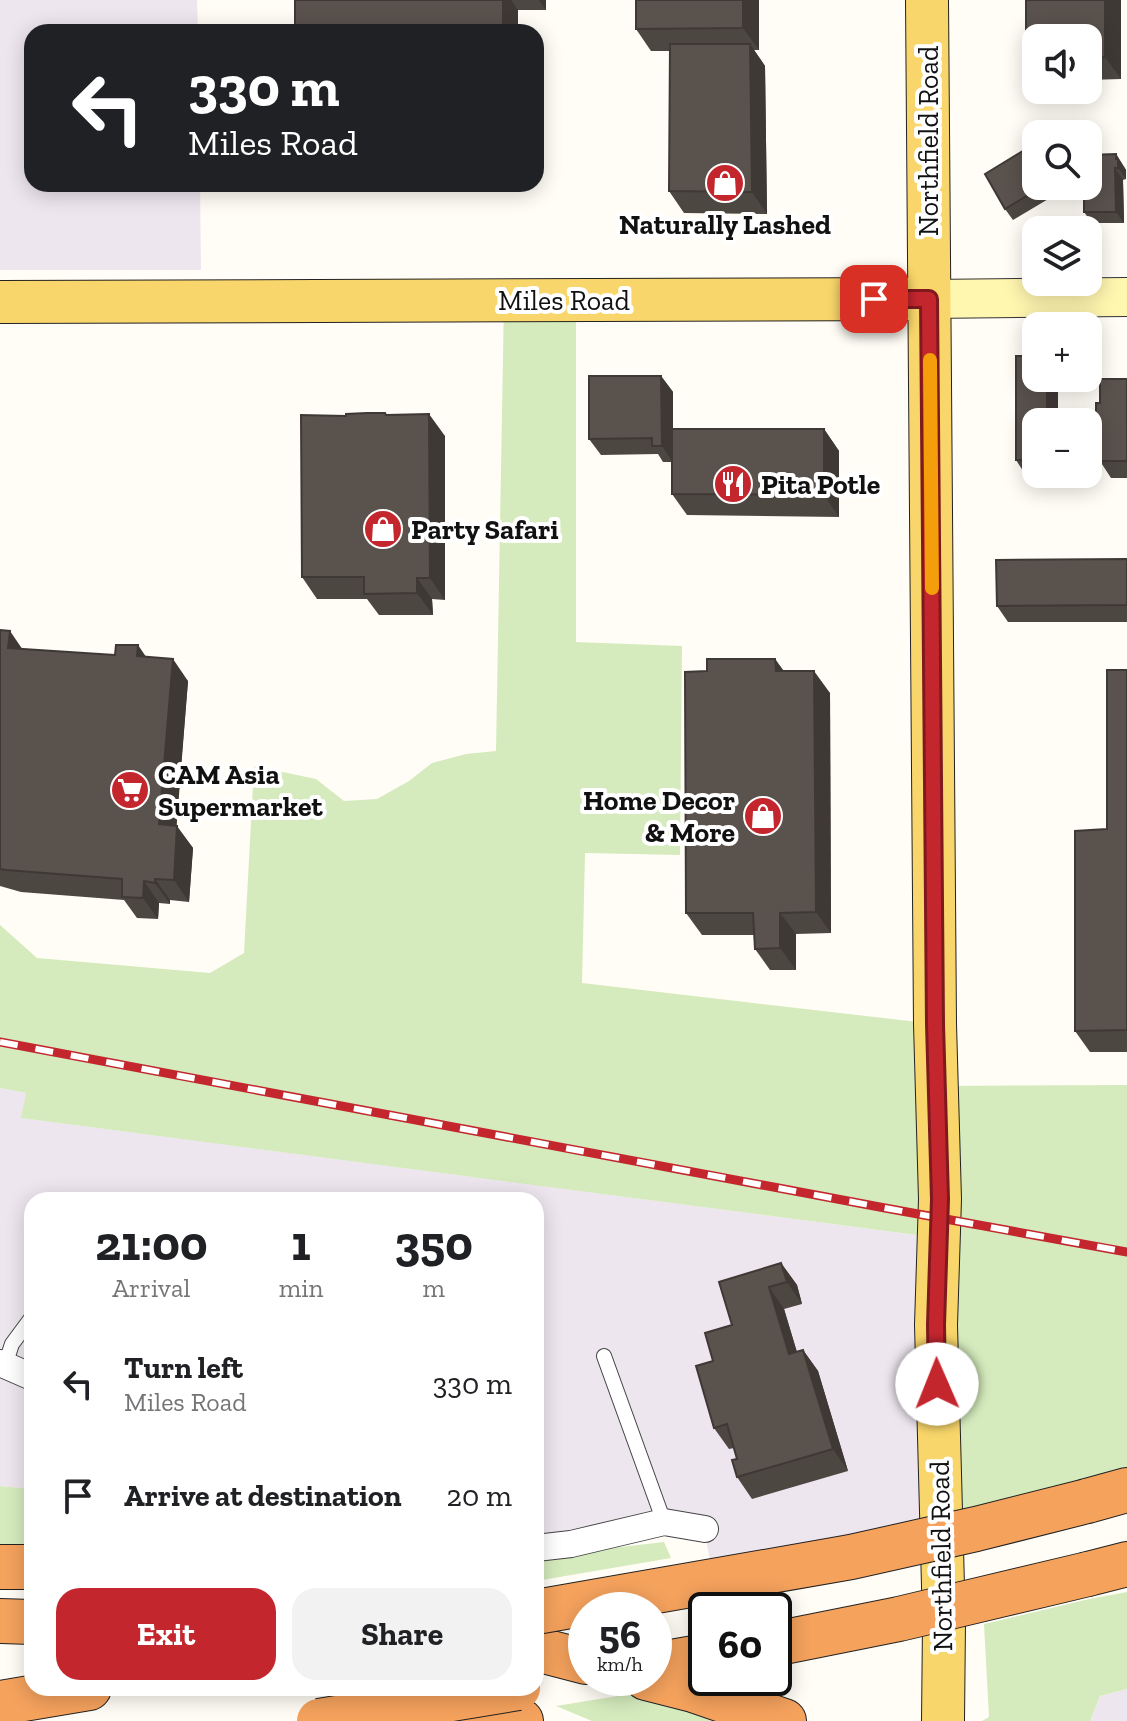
<!DOCTYPE html>
<html lang="en">
<head>
<meta charset="utf-8">
<style>
  :root { --surface:#fff; --page:#f2f2f2; --text:#202124; --muted:#757577; --accent:#c4262e }
  body { margin:0; font-family:"Zilla Slab",serif; background:var(--page); color:var(--text); height:100vh; display:flex; flex-direction:column; font-size:30px; white-space:nowrap }
  * { box-sizing:border-box; margin:0 }
  p { font-size:26px; color:var(--muted) }
  .icon { flex:none; width:44px; height:44px; fill:none; stroke:currentColor; stroke-width:2; stroke-linecap:round; stroke-linejoin:round }
  .map { position:relative; flex:1; overflow:hidden }
  .drawer { position:absolute; left:24px; top:1192px; width:520px; height:504px; display:flex; flex-direction:column; background:var(--surface); border-radius:24px; box-shadow:0 4px 20px #0003 }
  .drawer>* { flex:none }
  .banner { position:absolute; left:24px; top:24px; width:520px; height:168px; border-radius:24px; box-shadow:0 4px 20px #0003; background:#202124; color:#fff; overflow:hidden }
  .fabs { position:absolute; left:1022px; top:24px; display:grid; gap:16px }
  .fabs a { display:grid; place-items:center; width:80px; height:80px; border-radius:16px; background:var(--surface); box-shadow:0 4px 20px #0003; font-size:40px }
  .speed { position:absolute; left:568px; top:1592px; display:flex; gap:16px; font-size:40px; font-weight:700; text-align:center }
  .speed>* { display:grid; place-content:center; width:104px; height:104px; border-radius:50%; background:var(--surface); box-shadow:0 4px 20px #0003; line-height:1 }
  .speed small { font-size:20px; font-weight:400 }
  .speed .limit { border:4px solid #111; border-radius:12px; background:#fff; color:#111 }
  .pin { position:absolute; display:grid; place-items:center; width:68px; height:68px; color:#fff; margin:-34px; border-radius:16px; box-shadow:0 4px 12px #0006 }
  .me { position:absolute; width:88px; margin:-44px; rotate:359deg; stroke-linejoin:round; filter:drop-shadow(0 0 6px #0008) }
  .turn { display:flex; align-items:center; gap:28px; height:168px; padding:0 32px; font-size:36px }
  .turn .icon { width:104px; height:104px; stroke-width:2.5 }
  .turn b { display:block; font-size:56px; line-height:68px }
  .eta { display:flex; justify-content:space-evenly; align-items:center; height:136px; text-align:center }
  .eta b { font-size:48px; font-weight:700; line-height:56px }
  .action { display:flex; gap:16px; margin-top:auto; padding:16px 32px }
  .action a { flex:1; height:92px; border-radius:24px; background:var(--accent); color:#fff; font-size:32px; font-weight:700; line-height:92px; text-align:center }
  .action a+a { background:var(--page); color:var(--text) }
  ul { padding:0; list-style:none }
  li { display:flex; align-items:center; gap:24px; height:112px; padding:0 32px }
  li div { flex:1 }
  li b { display:block; font-size:30px }
  li em { font-style:normal }
  .map>svg:first-child { display:block }
</style>
</head>
<body>
<div class="map">
<svg width="1127" height="1721" viewBox="0 0 1127 1721">
  <rect width="100%" height="100%" fill="#fffdf5"/>
  <g fill="#eee6ef">
    <path d="M0 0H197L198 32H32V184H200L201 270H0Z"/>
    <path d="M0 1088 26 1093 22 1118 939 1238 941 1546 714 1582 704 1529 536 1548V1200H32V1489L0 1486Z"/>
    <path d="M1127 1689V1721H1090L1100 1696Z"/>
  </g>
  <g fill="#d5ebbd">
    <path d="M504 300H576V642L682 646 680 855 585 853 582 983 935 1024 938 1086 1127 1085V1490L941 1546 939 1238 21 1118 26 1093 0 1088V925L37 958 210 973 244 953 254 766 316 779 344 801 377 799 409 781 432 763 466 754 496 751Z"/>
    <path d="M0 1486 32 1489V1550L0 1548Z"/>
    <path d="M664 1542 671 1558 536 1581V1557Z"/>
    <path d="M1127 1592V1689L1100 1696 1090 1721H982L989 1717 984 1624 1089 1599Z"/>
    <path d="M642 1692 726 1721H592L556 1706Z"/>
  </g>
  <g fill="none" stroke-linecap="round" stroke-linejoin="round">
    <g stroke="#444" stroke-width="16">
      <g id="lane">
        <path d="M604 1356 664 1522"/>
        <path d="M5 1365 12 1344 32 1317"/>
      </g>
    </g>
    <g stroke="#444" stroke-width="28">
      <g id="street">
        <path d="M0 1363 32 1377"/>
        <path d="M536 1548 571 1544 664 1522 705 1529"/>
      </g>
    </g>
    <g stroke="#333" stroke-width="40">
      <path id="secondary" d="M929 299 1127 297"/>
    </g>
    <g stroke="#222" stroke-width="44">
      <g id="primary">
        <path d="M927 0 935 1024 940 1199 936 1325 944 1623 943 1721"/>
        <path d="M0 302 929 299"/>
      </g>
    </g>
    <g stroke="#222" stroke-width="46">
      <g id="highway">
        <path d="M1087 1501 1127 1490"/>
        <path d="M0 1567H32"/>
        <path d="M1088 1574 1127 1564"/>
        <path d="M0 1621 32 1622"/>
        <path d="M536 1649 586 1662"/>
        <path d="M654 1665 706 1656"/>
        <path d="M646 1678 693 1690 784 1721"/>
        <path d="M444 1695 521 1721"/>
        <path d="M0 1703 89 1688"/>
      </g>
    </g>
    <use href="#lane" stroke="#fff" stroke-width="14"/>
    <use href="#street" stroke="#fff" stroke-width="26"/>
    <use href="#secondary" stroke="#fff6b0" stroke-width="38"/>
    <use href="#primary" stroke="#f9d66b" stroke-width="42"/>
    <use href="#highway" stroke="#f5a25d" stroke-width="44"/>
    <g stroke="#c4262e" stroke-width="9">
      <path id="rail" d="M0 1042 885 1208 1127 1252"/>
    </g>
    <use href="#rail" stroke="#fff" stroke-width="6" stroke-dasharray="18" stroke-linecap="butt"/>
    <g stroke="#222" stroke-width="46" stroke-linecap="butt">
      <g id="highway-bridge">
        <path d="M536 1612 851 1557 976 1529 1087 1501"/>
        <path d="M774 1644 899 1619 1088 1574"/>
        <path d="M319 1721 518 1688"/>
      </g>
    </g>
    <use href="#highway-bridge" stroke="#f5a25d" stroke-width="44"/>
  </g>
  <g fill="#4d4742">
    <path d="M295 0H546V10H518V32H295Z"/>
    <path d="M636 0H759V50H754L765 66 767 214 684 213 669 191 670 51H651L636 29Z"/>
    <path d="M1026 0H1121V79L1088 80V38H1036V73L1026 59Z"/>
    <path d="M1116 154 1126 170V179L1123 180 1124 223H1092L1084 212Z"/>
    <path d="M1036 186H1050L1055 195 1013 220 1005 209Z"/>
    <path d="M661 376 673 392V429H824L839 451V517L687 515 672 494V462H663L658 454 601 455 589 439Z"/>
    <path d="M1058 378V422H1036V474H1058V476L1027 477 1016 460Z"/>
    <path d="M1127 379V478H1111L1100 461 1099 431 1096 426Z"/>
    <path d="M386 415 445 436V600L432 599 433 615H379L367 599H317L302 577Z"/>
    <path d="M1127 559V622H1008L997 606Z"/>
    <path d="M0 630 22 649 146 657 188 681 176 826 193 848 189 902 170 900V904L159 903 158 919 137 918 124 900 21 892 0 886Z"/>
    <path d="M775 659 784 671 830 693 831 933 796 934V970H770L755 949 754 935H702L686 913 707 671Z"/>
    <path d="M1127 670V1052H1090L1075 1031 1107 829Z"/>
    <path d="M781 1263 797 1285 802 1304 784 1309 797 1352 803 1350 818 1371 848 1471 752 1499 737 1477V1459L734 1448 729 1449 714 1428 713 1361 732 1325Z"/>
  </g>
  <g fill="#3f3936">
    <path d="M503 0H511L518 10V32H503Z"/>
    <path d="M539 0H546V10Z"/>
    <path d="M743 0H759V50L743 28Z"/>
    <path d="M1105 0H1121V79L1105 57Z"/>
    <path d="M750 44 765 66 767 214 752 192Z"/>
    <path d="M1116 154 1126 170V179L1118 168Z"/>
    <path d="M1115 168 1123 180 1124 223 1116 212Z"/>
    <path d="M661 376 673 392V462L662 446Z"/>
    <rect x="1047" y="378" width="11" height="44"/>
    <path d="M429 414 445 436V600L430 578Z"/>
    <path d="M824 429 839 451V517L824 495Z"/>
    <path d="M417 578 432 599 433 615 417 593Z"/>
    <path d="M10 631 25 653 8 648Z"/>
    <path d="M138 645 153 667 137 656Z"/>
    <path d="M173 659 188 681 175 846 159 824Z"/>
    <path d="M775 659 790 681 776 671Z"/>
    <path d="M814 671 830 693 831 933 816 912Z"/>
    <path d="M177 826 193 848 189 902 174 880Z"/>
    <path d="M155 879 170 900V904L155 883Z"/>
    <path d="M144 881 159 903 158 919 143 898Z"/>
    <path d="M780 913 796 934V970L780 948Z"/>
    <path d="M781 1263 797 1285 802 1304 787 1282Z"/>
    <path d="M769 1287 784 1309 804 1376 789 1354Z"/>
    <path d="M803 1350 818 1371 848 1471 833 1449Z"/>
  </g>
  <g fill="#5a524d" stroke="#3f3936" stroke-width="2">
    <rect x="295" y="0" width="208" height="32"/>
    <path d="M636 0H743V28L636 29Z"/>
    <path d="M1026 0H1105V57L1088 58V38H1036V59H1026Z"/>
    <path d="M670 44H750L752 192 669 191Z"/>
    <path d="M1026 149 1036 165V186H1043L1005 209 985 174Z"/>
    <path d="M1116 154V159H1118V168H1115L1116 212H1084V186H1088V155Z"/>
    <path d="M1016 356H1036V378H1047V422H1036V460H1016Z"/>
    <path d="M589 376H661L662 446H652V438L589 439Z"/>
    <path d="M1100 379H1127V461H1100L1099 426H1096V403H1100Z"/>
    <path d="M367 413H385L386 415 429 414 430 578H417V593L364 594V577H302L301 415 346 416V414Z"/>
    <path d="M672 429H824V495L672 494Z"/>
    <path d="M1127 559V605L997 606 996 560Z"/>
    <path d="M0 630 10 631 8 648 115 655 116 645H138L137 656 173 659 159 824 177 826 174 880 155 879V883L144 881 143 898 122 897V879L6 870 0 869Z"/>
    <path d="M707 659H775L776 671H814L816 912 780 913V948L755 949 753 913H686L685 672 707 671Z"/>
    <path d="M1107 670H1127V1030L1075 1031V831L1107 829Z"/>
    <path d="M781 1263 787 1282 769 1287 789 1354 803 1350 833 1449 737 1477 732 1460 737 1459 727 1424 714 1428 696 1366 713 1361 705 1333 732 1325 719 1282Z"/>
  </g>
  <g fill="none" stroke-linecap="round" stroke-linejoin="round">
    <g stroke="#7f191e" stroke-width="20">
      <path id="route" d="M874 299H929L935 1024 940 1199 936 1325 937 1384"/>
    </g>
    <use href="#route" stroke="#c4262e" stroke-width="14"/>
    <path stroke="#f59e0b" stroke-width="14" d="M930 360 932 588"/>
  </g>
  <defs>
    <g id="shop-disc" transform="scale(2)"><circle r="9.5" fill="#c4262e" stroke="#fff"/><path d="M-5-2.5h2.3a2.7 3.5 0 0 1 5.4 0H5L5.5 6h-11ZM-1.5-2.5h3a1.5 2.3 0 0 0-3 0Z" fill="#fff"/></g>
    <g id="restaurant-disc" transform="scale(2)"><circle r="9.5" fill="#c4262e" stroke="#fff"/><path d="M-5-6h1v4h1v-4h1v4h1v-4h1v5L-1.5 .5V6h-2V.5L-5-1ZM5-6V6H3V1.5H1.5Q1.5-4 5-6Z" fill="#fff"/></g>
    <g id="supermarket-disc" transform="scale(2)"><circle r="9.5" fill="#c4262e" stroke="#fff"/><path d="M-6-5.5h2.5l.6 2H6L4.5 2H-2.5L-4.4-4H-6ZM-1.5 3.2a1.3 1.3 0 1 0 .1 0ZM3 3.2a1.3 1.3 0 1 0 .1 0Z" fill="#fff"/></g>
  </defs>
  <g fill-rule="evenodd">
    <use href="#shop-disc" x="725" y="183"/>
    <use href="#restaurant-disc" x="733" y="484"/>
    <use href="#shop-disc" x="383" y="529"/>
    <use href="#supermarket-disc" x="130" y="790"/>
    <use href="#shop-disc" x="763" y="816"/>
  </g>
  <g text-anchor="middle" dominant-baseline="central" stroke-width="8" stroke-linejoin="round" paint-order="stroke">
    <g font-size="28" fill="#111" stroke="#fff">
      <text transform="translate(928 141) rotate(-90)">Northfield Road</text>
      <text x="564" y="300">Miles Road</text>
      <text transform="translate(941 1556) rotate(-91)">Northfield Road</text>
    </g>
    <g font-size="28" font-weight="bold" fill="#111" stroke="#fff" text-anchor="start">
      <text x="725" y="224" text-anchor="middle">Naturally Lashed</text>
      <text x="761" y="484">Pita Potle</text>
      <text x="411" y="529">Party Safari</text>
      <text x="158" y="774">CAM Asia<tspan x="158" dy="32">Supermarket</tspan></text>
      <text x="735" y="800" text-anchor="end">Home Decor<tspan x="735" dy="32">&amp; More</tspan></text>
    </g>
  </g>
</svg>
<div class="fabs">
<a><svg class="icon" aria-label="sound" viewBox="0 0 24 24"><path d="M4 9h4l5-4v14l-5-4H4zM17 9q2 3 0 6"/></svg></a>
<a><svg class="icon" aria-label="search" viewBox="0 0 24 24"><circle cx="10" cy="10" r="6"/><path d="M15 15l6 6"/></svg></a>
<a><svg class="icon" aria-label="layers" viewBox="0 0 24 24"><path d="M12 4l9 5-9 5-9-5zM3 14l9 5 9-5"/></svg></a>
<a>+</a>
<a>−</a>
</div>
<div class="speed"><div>56<small>km/h</small></div><div class="limit">60</div></div>
<div class="pin" style="left:874px;top:299px;background:#d93025"><svg class="icon" aria-label="arrive" viewBox="0 0 24 24"><path d="M6 21V4h12l-3 4 3 4H6"/></svg></div>
<svg class="me" style="left:937px;top:1384px" viewBox="-20 -20 40 40"><circle r="19" fill="#fff"/><path d="M0-13L10 11 0 6-10 11z" fill="#c4262e"/></svg>
<div class="banner">
<div class="turn"><svg class="icon" aria-label="left" viewBox="0 0 24 24"><path d="M17 20v-9H6M10 6l-5 5 5 5"/></svg><div><b>330 m</b>Miles Road</div></div>
</div>
<section class="drawer">
<div class="eta">
<div><b>21:00</b><p>Arrival</p></div>
<div><b>1</b><p>min</p></div>
<div><b>350</b><p>m</p></div>
</div>
<ul>
<li><svg class="icon" aria-label="left" viewBox="0 0 24 24"><path d="M17 20v-9H6M10 6l-5 5 5 5"/></svg><div><b>Turn left</b><p>Miles Road</p></div><em>330 m</em></li>
<li><svg class="icon" aria-label="arrive" viewBox="0 0 24 24"><path d="M6 21V4h12l-3 4 3 4H6"/></svg><div><b>Arrive at destination</b></div><em>20 m</em></li>
</ul>
<div class="action"><a>Exit</a><a>Share</a></div>
</section>
</div>
</body>
</html>
